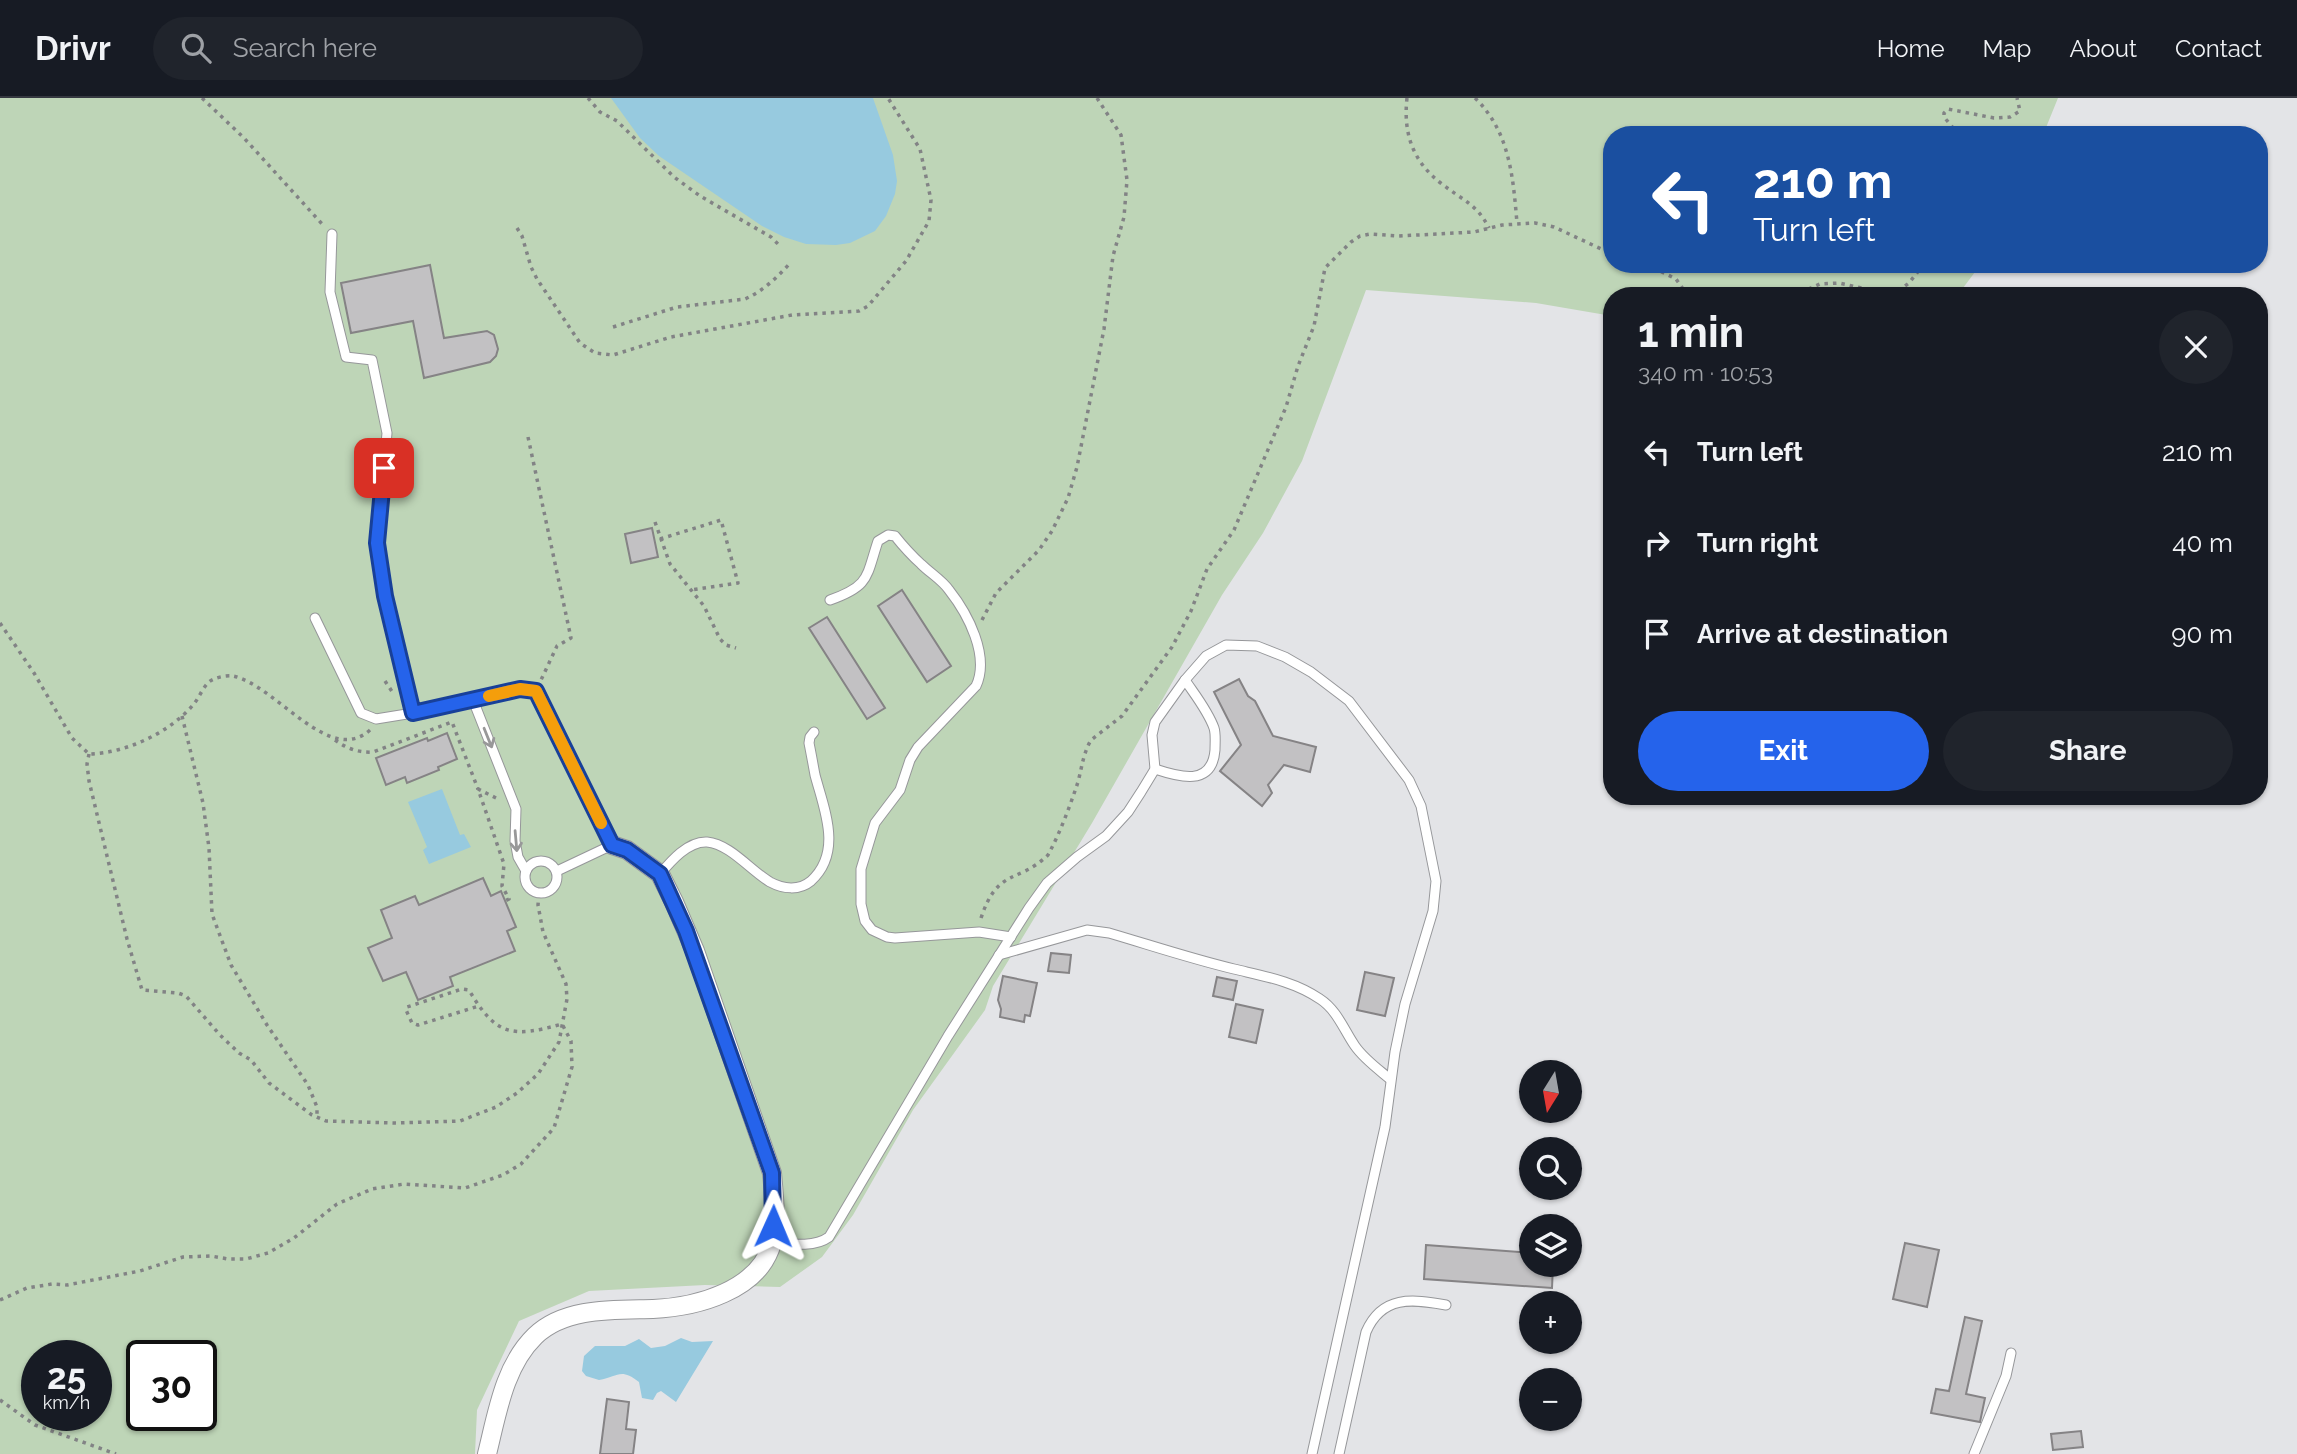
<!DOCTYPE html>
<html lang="en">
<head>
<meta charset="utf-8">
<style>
  :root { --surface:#171b24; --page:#20242c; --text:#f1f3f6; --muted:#9ea1a6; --line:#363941; --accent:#2563eb }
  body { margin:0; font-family:Raleway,sans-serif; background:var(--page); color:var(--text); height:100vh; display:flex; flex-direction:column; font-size:26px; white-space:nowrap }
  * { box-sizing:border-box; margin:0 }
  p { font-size:23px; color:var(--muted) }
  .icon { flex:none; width:38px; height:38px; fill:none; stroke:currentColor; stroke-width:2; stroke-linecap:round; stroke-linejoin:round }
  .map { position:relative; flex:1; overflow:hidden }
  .sheet { position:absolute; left:1603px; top:189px; width:665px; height:518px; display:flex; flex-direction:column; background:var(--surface); border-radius:28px; box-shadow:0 2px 5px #0004 }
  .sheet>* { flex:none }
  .banner { position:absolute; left:1603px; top:28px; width:665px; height:147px; border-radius:28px; box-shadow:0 2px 5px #0004; background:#1a4fa0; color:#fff; overflow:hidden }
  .needle { width:46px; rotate:191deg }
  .controls { position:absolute; left:1519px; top:962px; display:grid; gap:14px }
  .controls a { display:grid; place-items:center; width:63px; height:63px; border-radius:50%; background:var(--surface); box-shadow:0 2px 5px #0004; font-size:35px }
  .speed { position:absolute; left:21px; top:1242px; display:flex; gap:14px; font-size:35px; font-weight:700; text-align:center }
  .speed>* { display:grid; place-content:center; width:91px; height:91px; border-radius:50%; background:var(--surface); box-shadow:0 2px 5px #0004; line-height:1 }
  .speed small { font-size:18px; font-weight:400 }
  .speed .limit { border:4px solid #111; border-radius:10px; background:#fff; color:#111 }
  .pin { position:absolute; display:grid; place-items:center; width:60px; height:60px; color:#fff; margin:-30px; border-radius:14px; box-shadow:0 4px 10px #0006 }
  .me { position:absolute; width:77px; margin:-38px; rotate:1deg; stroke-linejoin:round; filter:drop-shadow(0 0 5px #0008) }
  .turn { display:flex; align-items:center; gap:24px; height:147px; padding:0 35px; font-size:32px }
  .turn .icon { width:91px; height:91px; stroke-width:2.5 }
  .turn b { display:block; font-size:49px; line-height:60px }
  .round { display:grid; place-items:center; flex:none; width:74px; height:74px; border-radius:37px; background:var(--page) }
  .summary { display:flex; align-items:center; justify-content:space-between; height:119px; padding:0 35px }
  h1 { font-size:42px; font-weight:700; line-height:52px }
  .cta { display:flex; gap:14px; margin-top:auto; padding:14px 35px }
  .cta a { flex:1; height:80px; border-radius:42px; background:var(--accent); color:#fff; font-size:28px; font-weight:700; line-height:80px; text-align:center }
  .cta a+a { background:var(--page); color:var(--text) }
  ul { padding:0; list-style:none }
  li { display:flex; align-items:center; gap:21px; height:91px; padding:0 35px }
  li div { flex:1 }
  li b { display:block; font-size:26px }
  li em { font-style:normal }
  header { display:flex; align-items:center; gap:42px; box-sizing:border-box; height:98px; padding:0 35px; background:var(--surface); border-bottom:2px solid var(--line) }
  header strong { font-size:33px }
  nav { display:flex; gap:38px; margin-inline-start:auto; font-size:24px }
  .search { width:490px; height:63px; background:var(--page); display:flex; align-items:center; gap:18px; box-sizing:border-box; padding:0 24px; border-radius:38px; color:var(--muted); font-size:26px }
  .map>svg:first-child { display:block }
</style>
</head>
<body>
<header>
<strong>Drivr</strong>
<div class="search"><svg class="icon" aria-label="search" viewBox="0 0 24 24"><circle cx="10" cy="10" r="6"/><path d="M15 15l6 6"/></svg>Search here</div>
<nav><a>Home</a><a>Map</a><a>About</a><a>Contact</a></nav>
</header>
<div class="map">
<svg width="2297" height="1356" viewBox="0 0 2297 1356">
  <rect width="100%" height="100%" fill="#e3e4e7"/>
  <path fill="#bed5b7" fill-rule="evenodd" d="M0 0H2058L2043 37H1612V166H1981L1957 198H1612V218L1536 205 1366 192 1302 363 1263 435 1222 497 1092 725 993 888 985 912 913 1012 853 1117 822 1159 780 1189 705 1187 589 1193 519 1223 477 1312 475 1356H0ZM37 1258H96V1318H37ZM142 1258H201V1318H142Z"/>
  <g fill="#97cadf">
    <path d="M611 0H873L893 57 897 83 895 96 886 118 875 133 850 145 836 147 806 146 784 139 762 128 659 58 640 40Z"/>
    <path d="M442 691 460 737 464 736 471 749 429 766 423 752 427 749 408 704Z"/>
    <path d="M681 1240 692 1244 713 1243 676 1304 661 1293 657 1295 653 1302 642 1300 639 1284C620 1269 618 1279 599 1282L586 1278 582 1273 584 1258 595 1248H625L639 1241 651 1250 665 1248Z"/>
  </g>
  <g fill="#c2c1c3" stroke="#858385" stroke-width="2">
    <path d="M430 167 444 240 487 233 494 237 498 251 496 258 490 264 424 280 413 223 351 235 341 185Z"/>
    <path d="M652 430 658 459 631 465 625 436Z"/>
    <path d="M902 492 951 568 927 584 878 508Z"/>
    <path d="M827 519 885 610 867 621 809 530Z"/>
    <path d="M1239 581 1248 598 1255 603 1273 638 1316 649 1310 674 1284 667 1268 687 1272 695 1262 708 1220 673 1241 647 1214 594Z"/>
    <path d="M447 635 457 661 438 669 439 672 407 685 405 679 386 687 376 660 427 640 428 643Z"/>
    <path d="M483 780 491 798 501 793 516 829 507 833 515 853 450 879 453 888 418 902 406 874 383 883 368 850 392 840 381 812 415 798 419 807Z"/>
    <path d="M1051 855 1071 857 1069 875 1048 873Z"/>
    <path d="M1365 874 1394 880 1385 918 1357 912Z"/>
    <path d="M1003 878 1037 885 1030 918 1025 917 1024 924 1000 919 1001 911 998 902Z"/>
    <path d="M1217 879 1237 883 1233 902 1213 898Z"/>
    <path d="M1236 906 1263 912 1256 945 1229 939Z"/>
    <path d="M1905 1145 1939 1152 1927 1209 1893 1201Z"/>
    <path d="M1426 1147 1531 1155V1167H1553L1552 1190 1424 1181Z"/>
    <path d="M1965 1219 1982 1223 1966 1296 1985 1300 1980 1324 1931 1315 1936 1291 1949 1293Z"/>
    <path d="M607 1301 629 1304 626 1331 636 1332 633 1356H600Z"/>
    <path d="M2081 1333 2083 1349 2053 1352 2051 1336Z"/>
  </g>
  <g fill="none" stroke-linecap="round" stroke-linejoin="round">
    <g stroke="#96979a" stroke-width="11">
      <g id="service">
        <path d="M332 136 330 194 346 259 372 262 387 335 377 445 385 498 413 615 473 602"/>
        <path d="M830 502C870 488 866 479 878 443L888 437 895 438C903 448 911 457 921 466 930 475 942 482 949 492 968 516 990 558 976 588L918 649 910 662 900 692 875 725 861 771V806L865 823 872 832 887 839 895 840 979 834 1011 839"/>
        <path d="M315 520 361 615 376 621 413 615"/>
        <path d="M1155 671C1179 679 1212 689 1215 652 1215 645 1216 636 1214 630 1208 613 1195 597 1185 582"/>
        <circle cx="541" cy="779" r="16"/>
        <path d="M526 773 518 759 515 743 516 711 473 602 520 591 536 593 612 747 557 773"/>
        <path d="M660 776C671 763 688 743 707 744 730 746 751 773 770 784 783 791 799 793 811 783 843 754 824 711 815 677 813 666 811 655 809 645L810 639 814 634"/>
        <path d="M999 857 1087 832 1109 835C1150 847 1192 861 1234 871 1263 878 1294 883 1320 901 1337 912 1344 932 1355 948 1364 961 1378 971 1390 981"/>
        <path d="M772 1144C791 1146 814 1150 829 1139L948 938 1029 810 1047 785 1077 759 1106 738 1128 714 1141 694 1155 671 1152 637 1155 624 1185 582 1206 558 1226 547 1257 548 1285 559 1311 574 1349 603 1409 682 1421 708 1436 783 1433 813 1405 906 1395 954 1385 1029 1312 1356"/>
        <path d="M1339 1356 1366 1234C1382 1197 1412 1201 1446 1207"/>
        <path d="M1974 1356 2006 1278 2011 1255"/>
      </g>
    </g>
    <g stroke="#96979a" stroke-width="20">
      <path id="minor" d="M487 1356C497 1316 504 1268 535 1238 565 1209 615 1212 653 1211 696 1209 759 1193 772 1145 777 1124 774 1097 772 1075L695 853 674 804 660 776 627 752 612 747"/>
    </g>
    <g stroke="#828385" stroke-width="3.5" stroke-dasharray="3.5 5" stroke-linecap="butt">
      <path d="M202 0 244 40 323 127"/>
      <path d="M588 0 600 14 617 23 674 79 700 98 771 139 778 146"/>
      <path d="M1407 0C1403 36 1413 64 1442 86 1462 102 1477 106 1489 130"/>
      <path d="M1475 0C1510 34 1513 79 1517 125"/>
      <path d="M1959 37 1944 19V15L1948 11 1994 20 2010 19 2020 13 2017 0"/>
      <path d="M517 130 522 138 531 169 537 181 580 245 595 255 613 257 671 239 792 217 859 213 868 208 906 163 929 123 931 102 920 51 888 0"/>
      <path d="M1646 166 1676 181 1688 198"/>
      <path d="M1793 198 1820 186 1839 185 1893 197 1909 185 1924 166"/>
      <path d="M613 229 677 209 745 201C763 193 778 179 791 164"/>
      <path d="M528 339 571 540 557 548 541 582"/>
      <path d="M655 424 670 466 704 508 720 541 726 547 736 550"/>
      <path d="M660 441 721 422 738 485 691 492"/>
      <path d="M982 522 996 495 1039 452 1052 433 1068 400 1077 369 1104 231 1113 158 1124 119 1127 82 1121 37 1097 0"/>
      <path d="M0 525 34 575 72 640 89 656C126 655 169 635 193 607 199 600 202 591 208 585 212 580 226 577 233 578 276 587 329 669 370 632"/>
      <path d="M385 583 393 595"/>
      <path d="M182 618 203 705 209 750 212 816 231 867 267 927 308 987 317 1009V1019"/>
      <path d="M335 642C346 650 358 655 373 654L452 624 478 691"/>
      <path d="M89 656 87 666 89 683 127 841 142 892 178 895 186 898 220 937 239 955 251 962 269 985 312 1017 326 1023 396 1025 460 1023 496 1009 517 995 538 976 559 944 567 901 566 886 543 834 538 807 539 795"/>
      <path d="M496 700 478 691 504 766 502 788 509 801 505 803"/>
      <path d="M981 820C998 769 1018 786 1048 757 1060 735 1070 708 1078 684 1082 669 1083 656 1091 642L1122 618 1172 549 1191 513 1207 471 1234 432 1286 309 1298 268 1314 228 1325 170 1351 144 1360 138 1370 136 1399 138 1474 134 1502 127 1535 125 1554 129 1612 156"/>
      <path d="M0 1202 27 1190 52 1186 67 1187 140 1173 183 1159 211 1158 228 1161H246L268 1155 294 1140 337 1106 372 1091 404 1086 465 1090 503 1077 521 1066 554 1030 572 969 571 943 562 926C512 940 496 938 469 892L462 891 407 909 406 912 412 925 418 927 479 908"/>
      <path d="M0 1302 35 1327 116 1356"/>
    </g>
    <use href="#service" stroke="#fff" stroke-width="9"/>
    <use href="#minor" stroke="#fff" stroke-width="18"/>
  </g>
  <defs><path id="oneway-shaft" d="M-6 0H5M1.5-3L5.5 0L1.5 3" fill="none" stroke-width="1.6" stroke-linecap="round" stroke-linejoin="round" transform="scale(1.75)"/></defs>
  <g stroke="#989899">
    <use href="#oneway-shaft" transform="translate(488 640) rotate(68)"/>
    <use href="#oneway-shaft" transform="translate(516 743) rotate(85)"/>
  </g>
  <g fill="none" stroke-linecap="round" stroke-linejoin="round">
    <g stroke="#184099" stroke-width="18">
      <path id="route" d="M384 370 377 445 385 498 413 615 520 591 536 593 612 747 627 752 660 776 686 833 772 1075 773 1128"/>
    </g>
    <use href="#route" stroke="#2563eb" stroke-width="12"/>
    <path stroke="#f59e0b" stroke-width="12" d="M489 598 520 591 536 593 601 725"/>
  </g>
</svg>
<div class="controls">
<a><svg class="needle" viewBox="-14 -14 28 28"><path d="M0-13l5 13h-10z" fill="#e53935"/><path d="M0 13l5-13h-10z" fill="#9ea1a6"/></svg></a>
<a><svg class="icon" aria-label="search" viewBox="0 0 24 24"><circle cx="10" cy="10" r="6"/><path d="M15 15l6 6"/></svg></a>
<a><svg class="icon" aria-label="layers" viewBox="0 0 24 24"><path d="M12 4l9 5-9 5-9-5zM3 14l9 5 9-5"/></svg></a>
<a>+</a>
<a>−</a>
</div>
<div class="speed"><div>25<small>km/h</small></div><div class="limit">30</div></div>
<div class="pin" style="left:384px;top:370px;background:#d93025"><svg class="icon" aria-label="arrive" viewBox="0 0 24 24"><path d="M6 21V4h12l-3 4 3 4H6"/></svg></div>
<svg class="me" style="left:773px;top:1128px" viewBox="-20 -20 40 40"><path d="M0-17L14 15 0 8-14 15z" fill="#2563eb" stroke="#fff" stroke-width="4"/></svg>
<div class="banner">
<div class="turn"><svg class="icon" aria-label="left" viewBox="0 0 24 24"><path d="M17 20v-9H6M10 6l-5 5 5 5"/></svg><div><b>210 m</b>Turn left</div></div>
</div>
<section class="sheet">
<div class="summary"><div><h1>1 min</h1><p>340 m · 10:53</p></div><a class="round"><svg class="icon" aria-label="close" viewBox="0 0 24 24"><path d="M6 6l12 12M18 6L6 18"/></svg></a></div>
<ul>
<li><svg class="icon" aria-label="left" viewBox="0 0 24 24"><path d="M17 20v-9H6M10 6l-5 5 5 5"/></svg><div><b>Turn left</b></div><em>210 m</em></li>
<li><svg class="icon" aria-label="right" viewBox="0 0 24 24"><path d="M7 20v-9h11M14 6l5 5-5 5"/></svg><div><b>Turn right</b></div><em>40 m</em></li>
<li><svg class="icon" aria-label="arrive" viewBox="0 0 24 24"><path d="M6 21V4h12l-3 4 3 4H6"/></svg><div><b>Arrive at destination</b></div><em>90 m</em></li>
</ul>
<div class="cta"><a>Exit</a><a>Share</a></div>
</section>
</div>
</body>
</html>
